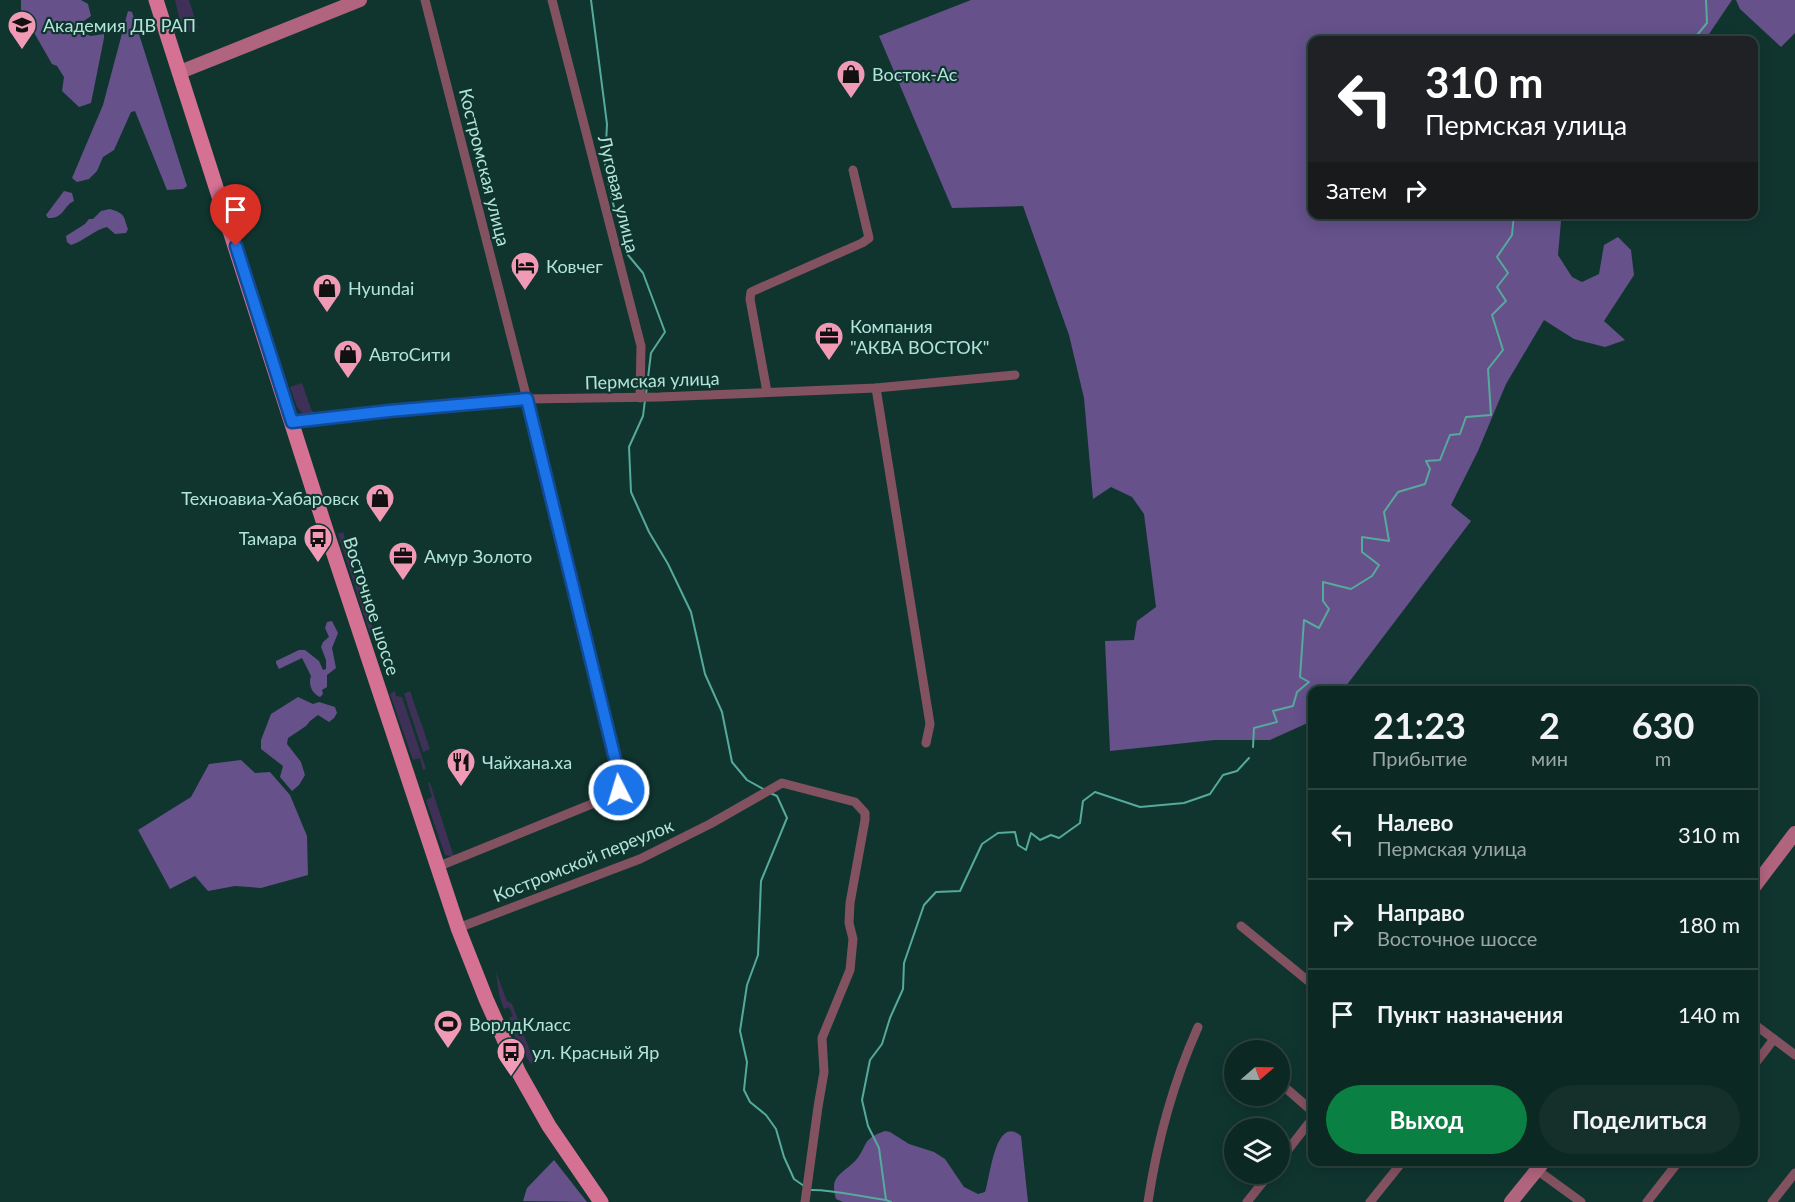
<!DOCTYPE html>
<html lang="ru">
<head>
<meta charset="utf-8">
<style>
  :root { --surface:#0c2823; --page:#15302b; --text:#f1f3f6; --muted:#9aa6a6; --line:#2c4441; --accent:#0b8043 }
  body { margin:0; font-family:Lato,sans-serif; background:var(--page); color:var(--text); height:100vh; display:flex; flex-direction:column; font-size:22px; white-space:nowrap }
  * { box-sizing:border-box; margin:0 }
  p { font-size:20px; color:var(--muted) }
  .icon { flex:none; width:33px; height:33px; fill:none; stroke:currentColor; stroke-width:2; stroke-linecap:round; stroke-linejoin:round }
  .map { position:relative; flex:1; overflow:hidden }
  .drawer { position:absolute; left:1308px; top:686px; width:450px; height:480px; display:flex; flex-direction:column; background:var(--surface); border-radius:12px; box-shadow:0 3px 15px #0003,0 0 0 2px var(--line) }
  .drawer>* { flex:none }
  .top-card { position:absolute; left:1308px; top:36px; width:450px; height:183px; border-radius:12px; box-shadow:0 3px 15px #0003,0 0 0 2px var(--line); background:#202124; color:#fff; overflow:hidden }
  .needle { width:39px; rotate:70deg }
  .tools { position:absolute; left:1224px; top:1040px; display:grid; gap:12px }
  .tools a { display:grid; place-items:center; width:66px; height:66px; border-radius:50%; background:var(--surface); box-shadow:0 3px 15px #0003,0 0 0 2px var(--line); font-size:30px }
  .pin { position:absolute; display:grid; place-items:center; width:51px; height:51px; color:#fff; margin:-62px -26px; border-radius:50% 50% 50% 0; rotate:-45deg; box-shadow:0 0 6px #0007 }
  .pin .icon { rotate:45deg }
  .me { position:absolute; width:66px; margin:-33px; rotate:355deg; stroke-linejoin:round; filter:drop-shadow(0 0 4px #0008) }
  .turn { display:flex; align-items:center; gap:21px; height:126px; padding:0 18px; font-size:27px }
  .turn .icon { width:78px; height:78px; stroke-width:2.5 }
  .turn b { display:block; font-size:42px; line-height:51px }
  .then { display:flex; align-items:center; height:57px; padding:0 18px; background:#0003; gap:12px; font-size:22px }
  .eta { display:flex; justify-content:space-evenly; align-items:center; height:102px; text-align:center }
  .eta b { font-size:36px; font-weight:700; line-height:42px }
  .button { display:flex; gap:12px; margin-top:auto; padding:12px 18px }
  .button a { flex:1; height:69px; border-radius:36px; background:var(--accent); color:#fff; font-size:24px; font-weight:700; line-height:69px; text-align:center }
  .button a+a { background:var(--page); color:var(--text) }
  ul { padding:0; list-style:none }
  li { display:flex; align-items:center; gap:18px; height:90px; padding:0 18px; border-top:2px solid var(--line) }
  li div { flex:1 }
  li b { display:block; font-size:22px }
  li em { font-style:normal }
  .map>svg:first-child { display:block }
</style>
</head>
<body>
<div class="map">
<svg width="1795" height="1202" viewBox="0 0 1795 1202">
  <rect width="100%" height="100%" fill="#10352f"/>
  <g fill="#3e3056">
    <path d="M175 0H189L198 28 183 34Z"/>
    <path d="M302 383 311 409 315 414 314 415 303 414 297 407 290 387Z"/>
    <path d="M343 532 374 632V633H370L338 534Z"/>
    <path d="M395 691 396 696 402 697 426 769 423 770 420 758 413 760 390 694Z"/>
    <path d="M410 691 430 749 423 752 404 694Z"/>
    <path d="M428 783H430L454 857 445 855 426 800 432 797Z"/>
    <path d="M496 972 507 1001 512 1004 534 1061 531 1064 517 1044 509 1018 513 1016 509 1007 504 1009 499 995Z"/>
  </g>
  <g fill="#66518b">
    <path d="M21 0H81L88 4 91 16 81 23 82 33 91 36 104 34V38L91 103 79 107 62 91 64 77 57 66 52 64 21 10Z"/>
    <path d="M971 0H1732L1705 40H1312V214L1567 215 1561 221 1558 255 1572 277 1582 282 1599 274 1604 245 1618 237 1631 250 1634 275 1604 321 1625 340 1605 347 1574 339 1544 320 1506 384 1478 451 1451 505 1471 521 1343 690H1312V721L1270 740H1214L1110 751 1105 641 1134 640 1137 621 1156 607 1144 514 1132 497 1111 487 1093 499 1084 398 1069 335 1023 206 952 208 879 36Z"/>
    <path d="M1736 0H1795V33L1781 47 1740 9Z"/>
    <path d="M128 11 132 12 187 186 183 189 167 190 135 111 131 112 114 150 103 157 97 171 89 179 77 182 72 178 103 105Z"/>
    <path d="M64 191 72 193 74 201C63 206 64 219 48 218L46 215Z"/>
    <path d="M110 209C126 214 123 216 128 229L126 233 115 234 107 227C94 230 84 241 71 245L67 242 66 236 85 224 89 219H93L101 211Z"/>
    <path d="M332 621 338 633 332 648 336 668 327 675V687L322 690 323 694 320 697C312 694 308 684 311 676L302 658 279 669 276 663V661L299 650H305L319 661 323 670 326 669V660L321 647 323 642 329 637 325 628 327 622Z"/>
    <path d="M298 697 313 704 319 702 335 707 337 713 334 718 329 722 318 715 310 721 306 726 288 738 287 744 301 762 305 775 299 785 292 791 280 777 283 766 261 749V740L271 714Z"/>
    <path d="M241 760 255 773 270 772 290 795 307 836 308 875 261 888 235 886 208 891 195 876 170 889 138 830 191 797 209 764Z"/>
    <path d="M885 1131 890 1132 909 1144 934 1152 945 1159 964 1187 978 1194 985 1192C990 1179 995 1113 1021 1136L1028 1202H843L836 1199C829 1175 842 1175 856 1160 868 1146 861 1139 885 1131Z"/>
    <path d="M554 1160 587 1202 523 1201 527 1188Z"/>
  </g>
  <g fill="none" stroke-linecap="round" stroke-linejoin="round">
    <g stroke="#56aa9b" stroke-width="2">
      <path d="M591 0 607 124 605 163 610 191 615 211 625 226 628 255 643 273 665 332 651 353 646 394"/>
      <path d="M1693 40 1707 23 1706 0"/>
      <path d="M645 400 643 416 629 447 631 492 649 532 668 564 691 612 705 674 722 712 732 762 747 780 765 790"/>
      <path d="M1253 747 1254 728 1277 722 1273 711 1293 706 1297 692 1309 682 1300 677 1304 620 1319 628 1329 609 1323 601V582L1351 589 1372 576 1379 565 1362 552V537L1389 541 1384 512 1398 492 1425 484 1430 469 1426 461 1440 460 1450 435 1460 434 1466 417 1491 415 1488 369 1503 350 1492 315 1506 301 1497 287 1508 273 1497 257 1512 235 1514 214"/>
      <path d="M770 793 777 796 787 818 761 881 758 955 747 985 740 1031 747 1062 744 1090 750 1102 766 1115 776 1129 784 1157 794 1179 804 1186"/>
      <path d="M808 1190C835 1189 860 1197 886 1200"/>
      <path d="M891 1202 886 1200 879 1148 868 1126 862 1100 870 1060 882 1044 890 1018 903 989 904 963 924 905 936 892 960 891 982 844 998 833 1015 832 1018 845 1026 850 1031 833 1040 840 1051 835 1059 838 1080 823 1083 801 1095 792 1140 807 1184 803 1210 794 1223 775 1237 771 1249 758"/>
    </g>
    <g stroke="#835261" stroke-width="9">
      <path d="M425 0 527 399 621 782 619 791 614 795 437 867"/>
      <path d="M552 0 641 346 640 398"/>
      <path d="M876 388 930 724 926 743"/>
      <path d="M767 392 750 299 751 292 862 243 869 238 853 170"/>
      <path d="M292 422 422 408 527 399 659 397 876 388 1015 375"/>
      <path d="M1241 926 1312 984"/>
      <path d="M458 928 640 859 710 824 782 783 855 802 865 813V820L850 903 849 923 853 939 850 970 822 1038 824 1072 818 1107 805 1202"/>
      <path d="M1754 1024 1795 1055"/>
      <path d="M1754 1065 1774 1039"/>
      <path d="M1280 1083 1312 1111"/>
      <path d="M1280 1160 1312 1119"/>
      <path d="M1537 1170 1581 1202"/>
      <path d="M1148 1202C1157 1142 1173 1083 1198 1027"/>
      <path d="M1247 1202 1270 1173"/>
      <path d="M1370 1202 1403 1161"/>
      <path d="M1647 1202 1679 1161"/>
      <path d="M1772 1202 1795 1173"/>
    </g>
    <g stroke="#b1647d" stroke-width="14">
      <path d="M180 72 360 0"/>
      <path d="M1754 887 1795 833"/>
      <path d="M1511 1202 1544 1161"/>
    </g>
    <path stroke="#d57193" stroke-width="15" d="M156 0 324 524 458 928 486 999 519 1073 549 1126 601 1202"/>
  </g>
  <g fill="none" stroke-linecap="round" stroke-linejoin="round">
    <g stroke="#114b97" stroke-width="15">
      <path id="route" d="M236 246 292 422 389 411 527 399 618 771 621 782 619 790"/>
    </g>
    <use href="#route" stroke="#1a73e8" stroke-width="10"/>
  </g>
  <defs>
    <g id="university-pin" transform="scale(1.5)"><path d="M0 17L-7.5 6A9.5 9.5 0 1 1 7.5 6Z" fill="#f09ab5" stroke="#10352f"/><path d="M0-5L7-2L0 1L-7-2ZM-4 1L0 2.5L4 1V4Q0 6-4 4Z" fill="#111"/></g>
    <g id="shop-pin" transform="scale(1.5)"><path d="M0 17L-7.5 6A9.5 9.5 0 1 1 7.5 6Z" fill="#f09ab5" stroke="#10352f"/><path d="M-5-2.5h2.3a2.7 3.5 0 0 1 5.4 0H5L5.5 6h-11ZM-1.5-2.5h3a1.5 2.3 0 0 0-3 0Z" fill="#111"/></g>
    <g id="hotel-pin" transform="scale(1.5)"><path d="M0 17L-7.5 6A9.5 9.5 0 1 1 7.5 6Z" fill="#f09ab5" stroke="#10352f"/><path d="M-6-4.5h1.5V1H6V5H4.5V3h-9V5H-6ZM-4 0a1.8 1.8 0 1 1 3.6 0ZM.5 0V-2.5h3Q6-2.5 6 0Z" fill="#111"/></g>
    <g id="office-pin" transform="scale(1.5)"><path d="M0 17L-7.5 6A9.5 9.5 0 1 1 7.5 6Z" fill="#f09ab5" stroke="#10352f"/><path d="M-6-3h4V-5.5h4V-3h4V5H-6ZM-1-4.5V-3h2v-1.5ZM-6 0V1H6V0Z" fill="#111"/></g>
    <g id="bus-pin" transform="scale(1.5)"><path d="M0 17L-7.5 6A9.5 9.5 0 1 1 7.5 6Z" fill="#f09ab5" stroke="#10352f"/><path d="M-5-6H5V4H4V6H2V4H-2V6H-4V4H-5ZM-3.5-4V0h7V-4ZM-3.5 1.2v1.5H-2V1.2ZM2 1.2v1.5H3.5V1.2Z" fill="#111"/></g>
    <g id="restaurant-pin" transform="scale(1.5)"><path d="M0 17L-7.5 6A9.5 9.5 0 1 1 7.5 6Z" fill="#f09ab5" stroke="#10352f"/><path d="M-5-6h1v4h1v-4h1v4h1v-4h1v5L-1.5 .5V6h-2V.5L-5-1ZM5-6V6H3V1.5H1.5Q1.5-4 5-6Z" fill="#111"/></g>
    <g id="stadium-pin" transform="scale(1.5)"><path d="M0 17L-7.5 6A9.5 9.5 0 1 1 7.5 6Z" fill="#f09ab5" stroke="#10352f"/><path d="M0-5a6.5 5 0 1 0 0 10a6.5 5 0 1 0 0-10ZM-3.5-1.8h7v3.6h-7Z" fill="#111"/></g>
  </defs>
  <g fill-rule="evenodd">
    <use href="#university-pin" x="22" y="25"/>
    <use href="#shop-pin" x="851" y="74"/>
    <use href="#hotel-pin" x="525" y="266"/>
    <use href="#shop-pin" x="327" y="288"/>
    <use href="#office-pin" x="829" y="336"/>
    <use href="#shop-pin" x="348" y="354"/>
    <use href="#shop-pin" x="380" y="498"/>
    <use href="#bus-pin" x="318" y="538"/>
    <use href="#office-pin" x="403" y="556"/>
    <use href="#restaurant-pin" x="461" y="762"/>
    <use href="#stadium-pin" x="448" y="1024"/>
    <use href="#bus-pin" x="511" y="1052"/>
  </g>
  <g text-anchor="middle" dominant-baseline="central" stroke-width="4.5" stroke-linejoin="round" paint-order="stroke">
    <g font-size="18" fill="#b2e5d9" stroke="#10352f" text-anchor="start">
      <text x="43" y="25">Академия ДВ РАП</text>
      <text x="872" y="74">Восток-Ас</text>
      <text x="546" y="266">Ковчег</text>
      <text x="348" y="288">Hyundai</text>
      <text x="850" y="326">Компания<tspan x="850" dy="21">"АКВА ВОСТОК"</tspan></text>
      <text x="369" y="354">АвтоСити</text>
      <text x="359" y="498" text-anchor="end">Техноавиа-Хабаровск</text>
      <text x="297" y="538" text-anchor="end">Тамара</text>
      <text x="424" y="556">Амур Золото</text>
      <text x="482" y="762">Чайхана.ха</text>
      <text x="469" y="1024">ВорлдКласс</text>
      <text x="532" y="1052">ул. Красный Яр</text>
    </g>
    <g font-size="18" fill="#b2e5d9" stroke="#10352f">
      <text transform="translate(485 167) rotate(76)">Костромская улица</text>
      <text transform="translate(619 194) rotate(76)">Луговая улица</text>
      <text transform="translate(652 380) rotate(-2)">Пермская улица</text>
      <text transform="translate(372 606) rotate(72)">Восточное шоссе</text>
      <text transform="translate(583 860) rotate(-22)">Костромской переулок</text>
    </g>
  </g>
</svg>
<div class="tools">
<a><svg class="needle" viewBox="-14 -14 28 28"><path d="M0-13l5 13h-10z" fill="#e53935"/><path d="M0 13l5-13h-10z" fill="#9aa6a6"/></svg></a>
<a><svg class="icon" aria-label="layers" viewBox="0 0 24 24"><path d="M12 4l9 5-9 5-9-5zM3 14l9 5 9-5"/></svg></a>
</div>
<div class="pin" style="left:236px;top:246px;background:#d93025"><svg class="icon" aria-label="arrive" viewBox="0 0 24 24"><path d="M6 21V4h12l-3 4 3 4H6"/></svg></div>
<svg class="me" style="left:619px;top:790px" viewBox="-20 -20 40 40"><circle r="17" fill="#1a73e8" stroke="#fff" stroke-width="3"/><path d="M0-11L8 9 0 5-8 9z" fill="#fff"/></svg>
<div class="top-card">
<div class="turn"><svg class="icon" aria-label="left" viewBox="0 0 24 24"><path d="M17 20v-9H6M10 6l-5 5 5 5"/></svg><div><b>310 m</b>Пермская улица</div></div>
<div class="then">Затем<svg class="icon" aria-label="right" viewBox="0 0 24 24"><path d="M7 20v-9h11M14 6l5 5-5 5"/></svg></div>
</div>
<section class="drawer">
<div class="eta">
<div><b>21:23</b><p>Прибытие</p></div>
<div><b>2</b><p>мин</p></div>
<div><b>630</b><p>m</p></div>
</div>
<ul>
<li><svg class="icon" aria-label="left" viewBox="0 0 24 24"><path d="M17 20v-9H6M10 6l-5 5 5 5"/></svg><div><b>Налево</b><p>Пермская улица</p></div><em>310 m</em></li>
<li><svg class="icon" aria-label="right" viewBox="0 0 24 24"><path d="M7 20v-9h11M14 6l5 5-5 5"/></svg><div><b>Направо</b><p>Восточное шоссе</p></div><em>180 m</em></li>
<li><svg class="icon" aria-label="arrive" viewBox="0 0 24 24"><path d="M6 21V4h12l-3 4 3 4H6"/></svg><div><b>Пункт назначения</b></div><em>140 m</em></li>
</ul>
<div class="button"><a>Выход</a><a>Поделиться</a></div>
</section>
</div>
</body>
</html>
